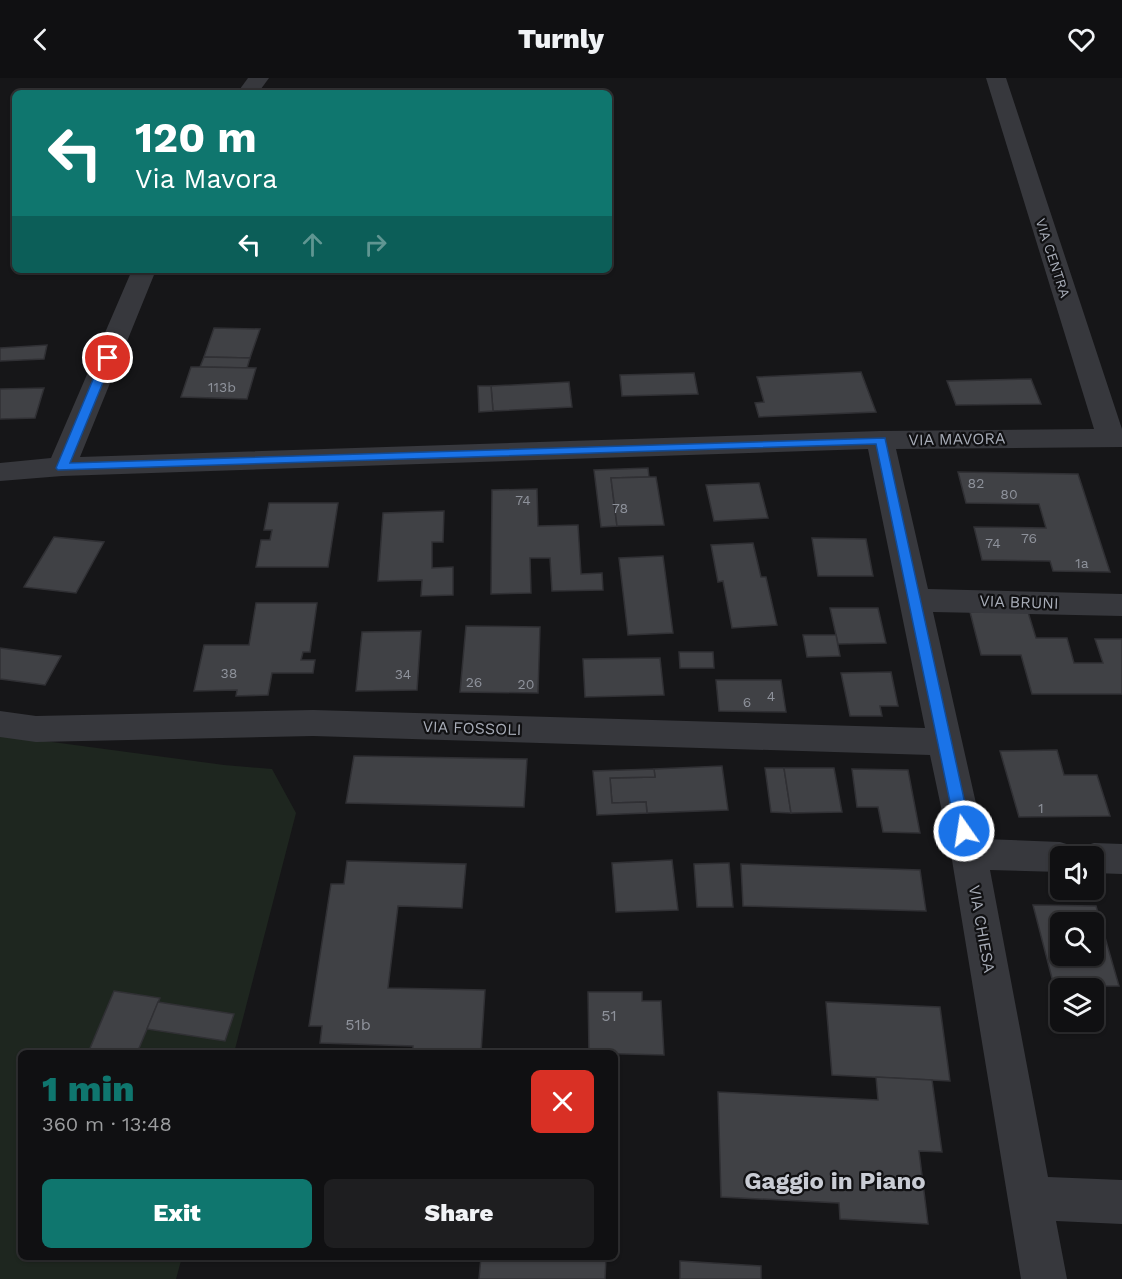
<!DOCTYPE html>
<html lang="en">
<head>
<meta charset="utf-8">
<style>
  :root { --surface:#101012; --page:#1e1e20; --text:#f1f3f6; --muted:#9c9d9f; --line:#303032; --accent:#0f766e }
  body { margin:0; font-family:"Work Sans",sans-serif; background:var(--page); color:var(--text); height:100vh; display:flex; flex-direction:column; font-size:22px; white-space:nowrap }
  * { box-sizing:border-box; margin:0 }
  p { font-size:20px; color:var(--muted) }
  .icon { flex:none; width:33px; height:33px; fill:none; stroke:currentColor; stroke-width:2; stroke-linecap:round; stroke-linejoin:round }
  .map { position:relative; flex:1; overflow:hidden }
  .panel { position:absolute; left:18px; top:972px; width:600px; height:210px; display:flex; flex-direction:column; background:var(--surface); border-radius:9px; box-shadow:0 2px 4px #0004,0 0 0 2px var(--line) }
  .panel>* { flex:none }
  .hud { position:absolute; left:12px; top:12px; width:600px; height:183px; border-radius:9px; box-shadow:0 2px 4px #0004,0 0 0 2px var(--line); background:#0f766e; color:#fff; overflow:hidden }
  .tools { position:absolute; left:1050px; top:768px; display:grid; gap:12px }
  .tools a { display:grid; place-items:center; width:54px; height:54px; border-radius:9px; background:var(--surface); box-shadow:0 2px 4px #0004,0 0 0 2px var(--line); font-size:30px }
  .pin { position:absolute; display:grid; place-items:center; width:51px; height:51px; color:#fff; margin:-26px; border:3px solid #fff; border-radius:50%; box-shadow:0 2px 6px #0007 }
  .me { position:absolute; width:66px; margin:-33px; rotate:347deg; stroke-linejoin:round; filter:drop-shadow(0 0 4px #0008) }
  .turn { display:flex; align-items:center; gap:21px; height:126px; padding:0 24px; font-size:27px }
  .turn .icon { width:78px; height:78px; stroke-width:2.5 }
  .turn b { display:block; font-size:42px; line-height:51px }
  .lanes { display:flex; align-items:center; height:57px; padding:0 24px; background:#0003; justify-content:center; gap:30px; direction:ltr }
  .lanes .off { opacity:.35 }
  .round { display:grid; place-items:center; flex:none; width:63px; height:63px; border-radius:9px; background:var(--page) }
  .summary { display:flex; align-items:center; justify-content:space-between; height:102px; padding:0 24px }
  h1 { font-size:36px; font-weight:800; line-height:45px; color:var(--accent) }
  .button { display:flex; gap:12px; margin-top:auto; padding:12px 24px }
  .button a { flex:1; height:69px; border-radius:9px; background:var(--accent); color:#fff; font-size:24px; font-weight:800; line-height:69px; text-align:center }
  .button a+a { background:var(--page); color:var(--text) }
  header { display:flex; justify-content:space-between; align-items:center; height:78px; padding:0 24px; background:var(--surface); font-size:27px; font-weight:800 }
  .map>svg:first-child { display:block }
</style>
</head>
<body>
<header><svg class="icon" aria-label="back" viewBox="0 0 24 24"><path d="M15 5l-7 7 7 7"/></svg>Turnly<svg class="icon" aria-label="heart" viewBox="0 0 24 24"><path d="M12 20l-8-8c-3-5 5-10 8-4 3-6 11-1 8 4z"/></svg></header>
<div class="map">
<svg width="1122" height="1201" viewBox="0 0 1122 1201">
  <rect width="100%" height="100%" fill="#161618"/>
  <path fill="#1e261f" d="M0 657 224 687 272 691 296 735 234 975H21V1179H182L176 1201H0Z"/>
  <g fill="#404145" stroke="#303034" stroke-width="1.5" fill-rule="evenodd">
    <path d="M214 250 260 251 250 280 204 279Z"/>
    <path d="M47 267 44 281 0 283V270Z"/>
    <path d="M204 279 250 280 247 290 200 289Z"/>
    <path d="M191 289H200L256 290 247 321 181 319Z"/>
    <path d="M861 294 876 334 759 339 755 325 764 324 757 299Z"/>
    <path d="M694 295 698 316 622 318 620 297Z"/>
    <path d="M1031 301 1041 326 956 327 947 303Z"/>
    <path d="M569 304 572 329 493 333 491 308Z"/>
    <path d="M478 308H491L493 333 479 334Z"/>
    <path d="M44 310 35 340 0 341V311Z"/>
    <path d="M648 390 649 399 611 400 617 448 601 449 594 392Z"/>
    <path d="M958 394 1078 396 1110 494 1053 493 1050 483 982 482 974 449 1046 450 1039 426 966 425Z"/>
    <path d="M649 399H656L664 447 617 448 611 400Z"/>
    <path d="M759 405 768 440 714 443 706 407Z"/>
    <path d="M537 411 538 448 578 447 581 496 602 495 603 512 552 513 550 480H530L531 515 491 516 492 412Z"/>
    <path d="M269 425H338L328 489H256L261 462H270L272 452H264Z"/>
    <path d="M444 433 443 464H432V490L453 489V517L421 518 422 502 378 503 383 435Z"/>
    <path d="M54 459 104 464 76 515 24 509Z"/>
    <path d="M812 460 866 461 873 498H818Z"/>
    <path d="M753 465 761 499H766L777 547 732 550 723 503 718 504 711 467Z"/>
    <path d="M663 478 673 555 628 557 619 480Z"/>
    <path d="M256 525H317L310 574H303L301 582H315L313 595H272L268 617 236 618 237 612 194 613 204 567H249Z"/>
    <path d="M830 530H878L886 565 838 566Z"/>
    <path d="M970 534H1028L1036 560H1067L1074 585H1103L1095 561H1122V616H1032L1021 577H981Z"/>
    <path d="M466 548 540 549 538 615 460 614Z"/>
    <path d="M421 553 417 612 356 613 362 554Z"/>
    <path d="M803 557H836L840 578 807 579Z"/>
    <path d="M0 570 61 578 45 607 0 601Z"/>
    <path d="M679 574H713L714 590H680Z"/>
    <path d="M660 580 664 617 585 619 583 581Z"/>
    <path d="M891 594 898 628H880L882 638H850L841 595Z"/>
    <path d="M716 602H781L786 634 719 633Z"/>
    <path d="M1057 672 1064 697H1097L1110 738 1019 739 1000 673Z"/>
    <path d="M354 678 527 681 524 729 346 725Z"/>
    <path d="M722 688 728 732 647 735 646 724 612 725 610 700 655 699 654 691Z"/>
    <path d="M765 690H784L791 735 771 734Z"/>
    <path d="M784 690H834L842 734 791 735Z"/>
    <path d="M654 691 655 699 610 700 612 725 646 724 647 735 597 737 593 693Z"/>
    <path d="M852 691 908 692 920 755 883 754 878 729H857Z"/>
    <path d="M672 782 678 832 616 834 612 785Z"/>
    <path d="M347 783 466 786 462 830 398 828 388 910 485 912 481 975H413V968L320 965 322 948H309L331 806H344Z"/>
    <path d="M729 785 733 829H697L694 786Z"/>
    <path d="M741 786 920 792 926 833 743 828Z"/>
    <path d="M1033 827 1096 828 1119 908H1054ZM1060 844H1094V878H1060Z"/>
    <path d="M114 913 160 920 137 975H88Z"/>
    <path d="M588 914H642V923H661L664 977 589 975Z"/>
    <path d="M158 924 234 936 225 963 147 951Z"/>
    <path d="M826 924 940 929 950 1003 832 997Z"/>
    <path d="M876 999 932 1002 942 1074 919 1073 928 1146 840 1141 839 1125 721 1119 718 1014 878 1022Z"/>
    <path d="M481 1179H606L605 1201H479Z"/>
    <path d="M680 1183 761 1188V1201H680Z"/>
  </g>
  <g fill="none" stroke-linecap="round" stroke-linejoin="round">
    <g fill="#37383d" fill-rule="evenodd">
      <path d="M248 0H269L258 15H237Z"/>
      <path d="M986 0H1006L1122 351V369L896 371 928 511 1122 516V538L933 534 984 761 1060 764 1073 768 1077 777 1081 769 1094 765 1122 766V796L1094 795V778H1060V794L990 792 1048 1099 1122 1102V1146L1056 1143 1067 1201H1021L951 776 930 677 313 658 36 664 0 659V633L36 638 313 632 925 650 868 371 62 398 0 403V385L51 380 132 192H156L80 379 880 353 1094 351Z"/>
    </g>
  </g>
  <path fill="#1a73e8" stroke="#114b97" stroke-width="1.5" d="M108 276 113 280 70 385 885 360 971 753 969 758 964 760 959 758 956 753 876 366 58 392 56 390 102 280Z"/>
  <g text-anchor="middle" dominant-baseline="central" stroke-width="4.5" stroke-linejoin="round" paint-order="stroke">
    <g font-size="14" fill="#a8adb8" stroke="#111113">
      <text transform="translate(1053 180) rotate(72)">VIA CENTRA</text>
    </g>
    <g font-size="14" fill="#8e929b">
      <text x="222" y="309">113b</text>
      <text x="976" y="405">82</text>
      <text x="1009" y="416">80</text>
      <text x="523" y="422">74</text>
      <text x="620" y="430">78</text>
      <text x="1029" y="460">76</text>
      <text x="993" y="465">74</text>
      <text x="1082" y="485">1a</text>
      <text x="229" y="595">38</text>
      <text x="403" y="596">34</text>
      <text x="474" y="604">26</text>
      <text x="526" y="606">20</text>
      <text x="771" y="618">4</text>
      <text x="747" y="624">6</text>
      <text x="1041" y="730">1</text>
    </g>
    <g font-size="16" fill="#a8adb8" stroke="#111113">
      <text transform="translate(957 361) rotate(-1)">VIA MAVORA</text>
      <text transform="translate(1019 524) rotate(2)">VIA BRUNI</text>
      <text transform="translate(472 650) rotate(2)">VIA FOSSOLI</text>
      <text transform="translate(982 851) rotate(80)">VIA CHIESA</text>
    </g>
    <g font-size="16" fill="#8e929b">
      <text x="609" y="937">51</text>
      <text x="358" y="946">51b</text>
    </g>
    <g font-size="24" font-weight="bold" fill="#c9ccd4" stroke="#111113">
      <text x="835" y="1103">Gaggio in Piano</text>
    </g>
  </g>
</svg>
<div class="tools">
<a><svg class="icon" aria-label="sound" viewBox="0 0 24 24"><path d="M4 9h4l5-4v14l-5-4H4zM17 9q2 3 0 6"/></svg></a>
<a><svg class="icon" aria-label="search" viewBox="0 0 24 24"><circle cx="10" cy="10" r="6"/><path d="M15 15l6 6"/></svg></a>
<a><svg class="icon" aria-label="layers" viewBox="0 0 24 24"><path d="M12 4l9 5-9 5-9-5zM3 14l9 5 9-5"/></svg></a>
</div>
<div class="pin" style="left:108px;top:280px;background:#d93025"><svg class="icon" aria-label="arrive" viewBox="0 0 24 24"><path d="M6 21V4h12l-3 4 3 4H6"/></svg></div>
<svg class="me" style="left:964px;top:753px" viewBox="-20 -20 40 40"><circle r="17" fill="#1a73e8" stroke="#fff" stroke-width="3"/><path d="M0-11L8 9 0 5-8 9z" fill="#fff"/></svg>
<div class="hud">
<div class="turn"><svg class="icon" aria-label="left" viewBox="0 0 24 24"><path d="M17 20v-9H6M10 6l-5 5 5 5"/></svg><div><b>120 m</b>Via Mavora</div></div>
<div class="lanes"><svg class="icon" aria-label="left" viewBox="0 0 24 24"><path d="M17 20v-9H6M10 6l-5 5 5 5"/></svg><svg class="icon off" aria-label="ahead" viewBox="0 0 24 24"><path d="M12 20V5M6 11l6-6 6 6"/></svg><svg class="icon off" aria-label="right" viewBox="0 0 24 24"><path d="M7 20v-9h11M14 6l5 5-5 5"/></svg></div>
</div>
<section class="panel">
<div class="summary"><div><h1>1 min</h1><p>360 m · 13:48</p></div><a class="round" style="background:#d93025;color:#fff"><svg class="icon" aria-label="close" viewBox="0 0 24 24"><path d="M6 6l12 12M18 6L6 18"/></svg></a></div>
<div class="button"><a>Exit</a><a>Share</a></div>
</section>
</div>
</body>
</html>
